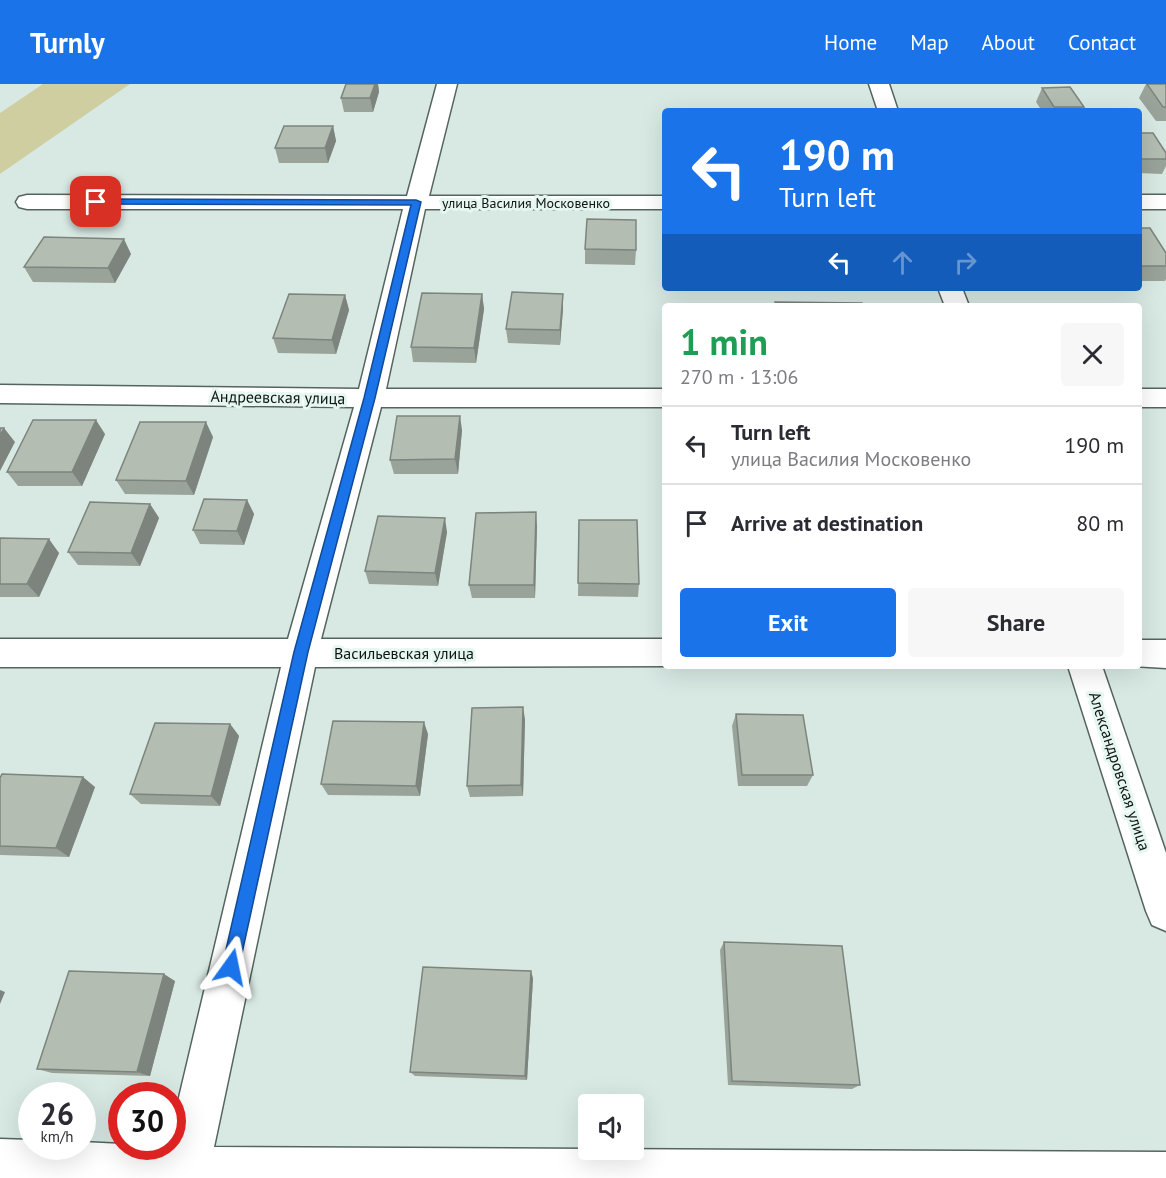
<!DOCTYPE html>
<html lang="en">
<head>
<meta charset="utf-8">
<style>
  :root { --surface:#fff; --page:#f7f7f7; --text:#2b2b33; --muted:#7c7c81; --line:#e1e1e2; --accent:#1a73e8 }
  body { margin:0; font-family:"PT Sans",sans-serif; background:var(--page); color:var(--text); height:100vh; display:flex; flex-direction:column; font-size:22px; white-space:nowrap }
  * { box-sizing:border-box; margin:0 }
  p { font-size:20px; color:var(--muted) }
  .icon { flex:none; width:33px; height:33px; fill:none; stroke:currentColor; stroke-width:2; stroke-linecap:round; stroke-linejoin:round }
  .map { position:relative; flex:1; overflow:hidden }
  .details { position:absolute; left:662px; top:219px; width:480px; height:366px; display:flex; flex-direction:column; background:var(--surface); border-radius:6px; box-shadow:0 6px 24px #0002 }
  .details>* { flex:none }
  .hud { position:absolute; left:662px; top:24px; width:480px; height:183px; border-radius:6px; box-shadow:0 6px 24px #0002; background:#1a73e8; color:#fff; overflow:hidden }
  .buttons { position:absolute; left:578px; top:1010px; display:grid; gap:12px }
  .buttons a { display:grid; place-items:center; width:66px; height:66px; border-radius:6px; background:var(--surface); box-shadow:0 6px 24px #0002; font-size:30px }
  .speed { position:absolute; left:18px; top:998px; display:flex; gap:12px; font-size:30px; font-weight:700; text-align:center }
  .speed>* { display:grid; place-content:center; width:78px; height:78px; border-radius:50%; background:var(--surface); box-shadow:0 6px 24px #0002; line-height:1 }
  .speed small { font-size:15px; font-weight:400 }
  .speed .limit { border:9px solid #d22; background:#fff; color:#111 }
  .pin { position:absolute; display:grid; place-items:center; width:51px; height:51px; color:#fff; margin:-26px; border-radius:12px; box-shadow:0 3px 9px #0006 }
  .me { position:absolute; width:66px; margin:-33px; rotate:12deg; stroke-linejoin:round; filter:drop-shadow(0 0 4px #0008) }
  .turn { display:flex; align-items:center; gap:21px; height:126px; padding:0 18px; font-size:27px }
  .turn .icon { width:78px; height:78px; stroke-width:2.5 }
  .turn b { display:block; font-size:42px; line-height:51px }
  .lanes { display:flex; align-items:center; height:57px; padding:0 18px; background:#0003; justify-content:center; gap:30px; direction:ltr }
  .lanes .off { opacity:.35 }
  .round { display:grid; place-items:center; flex:none; width:63px; height:63px; border-radius:6px; background:var(--page) }
  .head { display:flex; align-items:center; justify-content:space-between; height:102px; padding:0 18px }
  h1 { font-size:36px; font-weight:600; line-height:45px; color:#1e9e55 }
  .button { display:flex; gap:12px; margin-top:auto; padding:12px 18px }
  .button a { flex:1; height:69px; border-radius:6px; background:var(--accent); color:#fff; font-size:24px; font-weight:600; line-height:69px; text-align:center }
  .button a+a { background:var(--page); color:var(--text) }
  ul { padding:0; list-style:none }
  li { display:flex; align-items:center; gap:18px; height:78px; padding:0 18px; border-top:2px solid var(--line) }
  li div { flex:1 }
  li b { display:block; font-size:22px }
  li em { font-style:normal }
  header { display:flex; align-items:center; gap:36px; box-sizing:border-box; height:84px; padding:0 30px; background:var(--accent); color:#fff }
  header strong { font-size:28px }
  nav { display:flex; gap:33px; margin-inline-start:auto; font-size:21px }
  .map>svg:first-child { display:block }
</style>
</head>
<body>
<header>
<strong>Turnly</strong>
<nav><a>Home</a><a>Map</a><a>About</a><a>Contact</a></nav>
</header>
<div class="map">
<svg width="1166" height="1094" viewBox="0 0 1166 1094">
  <rect width="100%" height="100%" fill="#d8e9e4"/>
  <path fill="#cfcea0" d="M43 0H130L0 90V29Z"/>
  <g fill="none" stroke-linecap="round" stroke-linejoin="round">
    <g stroke="#55645f" stroke-width="3">
      <g id="street">
        <path d="M437 0H457L429 112H664V125H425L386 305H664V323H381L321 555H664V582H667L315 583 214 1063 1166 1068V1094H0V1055L32 1056V1062H82V1058L122 1060V1062H172V1043L281 583H0V555H288L354 323 0 319V301L359 305 403 125H27L19 123 16 118 19 113 27 111 407 112Z"/>
        <path d="M869 0H889L898 27H878Z"/>
        <rect x="1138" y="111" width="28" height="14"/>
        <path d="M938 204H962L969 222H945Z"/>
        <rect x="1138" y="305" width="28" height="18"/>
        <path d="M1138 556H1166V584L1132 582H1138Z"/>
        <path d="M1068 582H1102L1166 769V847L1152 841 1146 827Z"/>
      </g>
    </g>
    <use href="#street" fill="#fff" fill-rule="evenodd"/>
  </g>
  <g fill="#9aa399">
    <path d="M346 0H378L379 8 373 28H344L341 14Z"/>
    <path d="M1146 0H1166V37H1156L1139 14Z"/>
    <path d="M1042 4 1084 23 1082 27H1042L1036 18Z"/>
    <path d="M333 42 336 57 328 79H279L275 64Z"/>
    <path d="M1138 49 1166 69V82L1162 90 1138 89Z"/>
    <path d="M1138 144 1166 169V195L1165 197H1138Z"/>
    <path d="M585 165 636 166 635 181 585 180Z"/>
    <path d="M131 170 115 199 33 198 24 183Z"/>
    <path d="M482 210 484 225 476 279 413 278 411 263Z"/>
    <path d="M563 210V225L560 261 508 259 506 245Z"/>
    <path d="M345 211 349 226 336 270 278 269 273 254Z"/>
    <path d="M462 346 458 390H394L390 376Z"/>
    <path d="M105 350 82 402H18L7 388Z"/>
    <path d="M213 353 194 411 125 410 116 396Z"/>
    <path d="M247 416 254 430 244 461 200 460 193 446Z"/>
    <path d="M150 420 159 434 140 482 78 481 68 468Z"/>
    <path d="M579 436 639 500 638 513 578 512Z"/>
    <path d="M537 442 535 514H472L469 501Z"/>
    <path d="M447 448 438 502 369 500 365 487Z"/>
    <path d="M0 454 59 469 39 513H0Z"/>
    <path d="M736 630 813 691 807 702H738L732 642Z"/>
    <path d="M525 635 523 712 470 713 467 702Z"/>
    <path d="M230 640 239 652 220 722 141 720 130 710Z"/>
    <path d="M428 650 420 712 328 711 321 700Z"/>
    <path d="M0 694 95 703 69 773 0 771Z"/>
    <path d="M724 858 860 1001 852 1005 728 1001 720 866Z"/>
    <path d="M533 894 527 996 415 992 410 988Z"/>
    <path d="M175 897 150 992 52 989 37 985Z"/>
  </g>
  <g fill="#7d847d">
    <path d="M375 0H378L379 8 373 28 370 14Z"/>
    <path d="M333 42 336 57 328 79 325 64Z"/>
    <path d="M124 155 131 170 115 199 108 184Z"/>
    <path d="M482 210 484 225 476 279 474 264Z"/>
    <path d="M563 210V225L560 261V246Z"/>
    <path d="M345 211 349 226 336 270 332 256Z"/>
    <path d="M460 332 462 346 458 390 455 375Z"/>
    <path d="M96 336 105 350 82 402 72 388Z"/>
    <path d="M206 338 213 353 194 411 186 397Z"/>
    <path d="M4 344 15 358 0 387V352Z"/>
    <path d="M247 416 254 430 244 461 237 447Z"/>
    <path d="M150 420 159 434 140 482 131 469Z"/>
    <path d="M536 428 537 442 535 514 534 501Z"/>
    <path d="M445 434 447 448 438 502 435 489Z"/>
    <path d="M49 455 59 469 39 513 27 500Z"/>
    <path d="M523 623 525 635 523 712 521 701Z"/>
    <path d="M424 638 428 650 420 712 416 702Z"/>
    <path d="M230 640 239 652 220 722 211 712Z"/>
    <path d="M83 693 95 703 69 773 56 764Z"/>
    <path d="M531 887 533 894 527 996 525 992Z"/>
    <path d="M164 890 175 897 150 992 137 988Z"/>
    <path d="M0 906 5 908 0 920Z"/>
  </g>
  <g fill="#b3bdb2" stroke="#7d847d" stroke-width="1.5">
    <path d="M346 0H375L370 14H341Z"/>
    <path d="M1147 0H1166V23H1163Z"/>
    <path d="M1070 3 1084 23H1054L1042 4Z"/>
    <path d="M284 42H333L325 64H275Z"/>
    <path d="M1138 49H1153L1166 69V75H1141L1138 71Z"/>
    <path d="M587 135 636 136V166L585 165Z"/>
    <path d="M1138 144H1150L1166 169V182H1138Z"/>
    <path d="M44 153 124 155 108 184 24 183Z"/>
    <path d="M512 208 563 210 560 246 506 245Z"/>
    <path d="M422 209 482 210 474 264 411 263Z"/>
    <path d="M289 210 345 211 332 256 273 254Z"/>
    <path d="M775 218 862 219 863 222H776Z"/>
    <path d="M397 332H460L455 375 390 376Z"/>
    <path d="M33 336H96L72 388H7Z"/>
    <path d="M140 338H206L186 397 116 396Z"/>
    <path d="M0 344H4L0 352Z"/>
    <path d="M204 415 247 416 237 447 193 446Z"/>
    <path d="M90 418 150 420 131 469 68 468Z"/>
    <path d="M536 428 534 501H469L476 429Z"/>
    <path d="M378 432 445 434 435 489 365 487Z"/>
    <path d="M579 436H637L639 500 578 499Z"/>
    <path d="M0 454 49 455 27 500H0Z"/>
    <path d="M523 623 521 701 467 702 472 624Z"/>
    <path d="M736 630 803 631 813 691H742Z"/>
    <path d="M333 637 424 638 416 702 321 700Z"/>
    <path d="M155 639 230 640 211 712 130 710Z"/>
    <path d="M2 690 83 693 56 764 0 762V694Z"/>
    <path d="M724 858 842 862 860 1001 732 997Z"/>
    <path d="M423 883 531 887 525 992 410 988Z"/>
    <path d="M69 887 164 890 137 988 37 985Z"/>
  </g>
  <path fill="#1a73e8" stroke="#114b97" stroke-width="1.5" d="M96 115 416 116 421 118 375 314 308 568 239 883 237 889 231 892 225 889 222 883 294 568 364 314 411 121 93 120 91 118Z"/>
  <g text-anchor="middle" dominant-baseline="central" stroke-width="6" stroke-linejoin="round" paint-order="stroke">
    <g font-size="14" fill="#0f1513" stroke="#e6f6f1">
      <text x="526" y="119">улица Василия Московенко</text>
    </g>
    <g font-size="16" fill="#0f1513" stroke="#e6f6f1">
      <text transform="translate(278 313) rotate(1)">Андреевская улица</text>
      <text x="404" y="569">Васильевская улица</text>
      <text transform="translate(1120 687) rotate(72)">Александровская улица</text>
    </g>
  </g>
</svg>
<div class="buttons">
<a><svg class="icon" aria-label="sound" viewBox="0 0 24 24"><path d="M4 9h4l5-4v14l-5-4H4zM17 9q2 3 0 6"/></svg></a>
</div>
<div class="speed"><div>26<small>km/h</small></div><div class="limit">30</div></div>
<div class="pin" style="left:96px;top:118px;background:#d93025"><svg class="icon" aria-label="arrive" viewBox="0 0 24 24"><path d="M6 21V4h12l-3 4 3 4H6"/></svg></div>
<svg class="me" style="left:231px;top:883px" viewBox="-20 -20 40 40"><path d="M0-17L14 15 0 8-14 15z" fill="#1a73e8" stroke="#fff" stroke-width="4"/></svg>
<div class="hud">
<div class="turn"><svg class="icon" aria-label="left" viewBox="0 0 24 24"><path d="M17 20v-9H6M10 6l-5 5 5 5"/></svg><div><b>190 m</b>Turn left</div></div>
<div class="lanes"><svg class="icon" aria-label="left" viewBox="0 0 24 24"><path d="M17 20v-9H6M10 6l-5 5 5 5"/></svg><svg class="icon off" aria-label="ahead" viewBox="0 0 24 24"><path d="M12 20V5M6 11l6-6 6 6"/></svg><svg class="icon off" aria-label="right" viewBox="0 0 24 24"><path d="M7 20v-9h11M14 6l5 5-5 5"/></svg></div>
</div>
<section class="details">
<div class="head"><div><h1>1 min</h1><p>270 m · 13:06</p></div><a class="round"><svg class="icon" aria-label="close" viewBox="0 0 24 24"><path d="M6 6l12 12M18 6L6 18"/></svg></a></div>
<ul>
<li><svg class="icon" aria-label="left" viewBox="0 0 24 24"><path d="M17 20v-9H6M10 6l-5 5 5 5"/></svg><div><b>Turn left</b><p>улица Василия Московенко</p></div><em>190 m</em></li>
<li><svg class="icon" aria-label="arrive" viewBox="0 0 24 24"><path d="M6 21V4h12l-3 4 3 4H6"/></svg><div><b>Arrive at destination</b></div><em>80 m</em></li>
</ul>
<div class="button"><a>Exit</a><a>Share</a></div>
</section>
</div>
</body>
</html>
